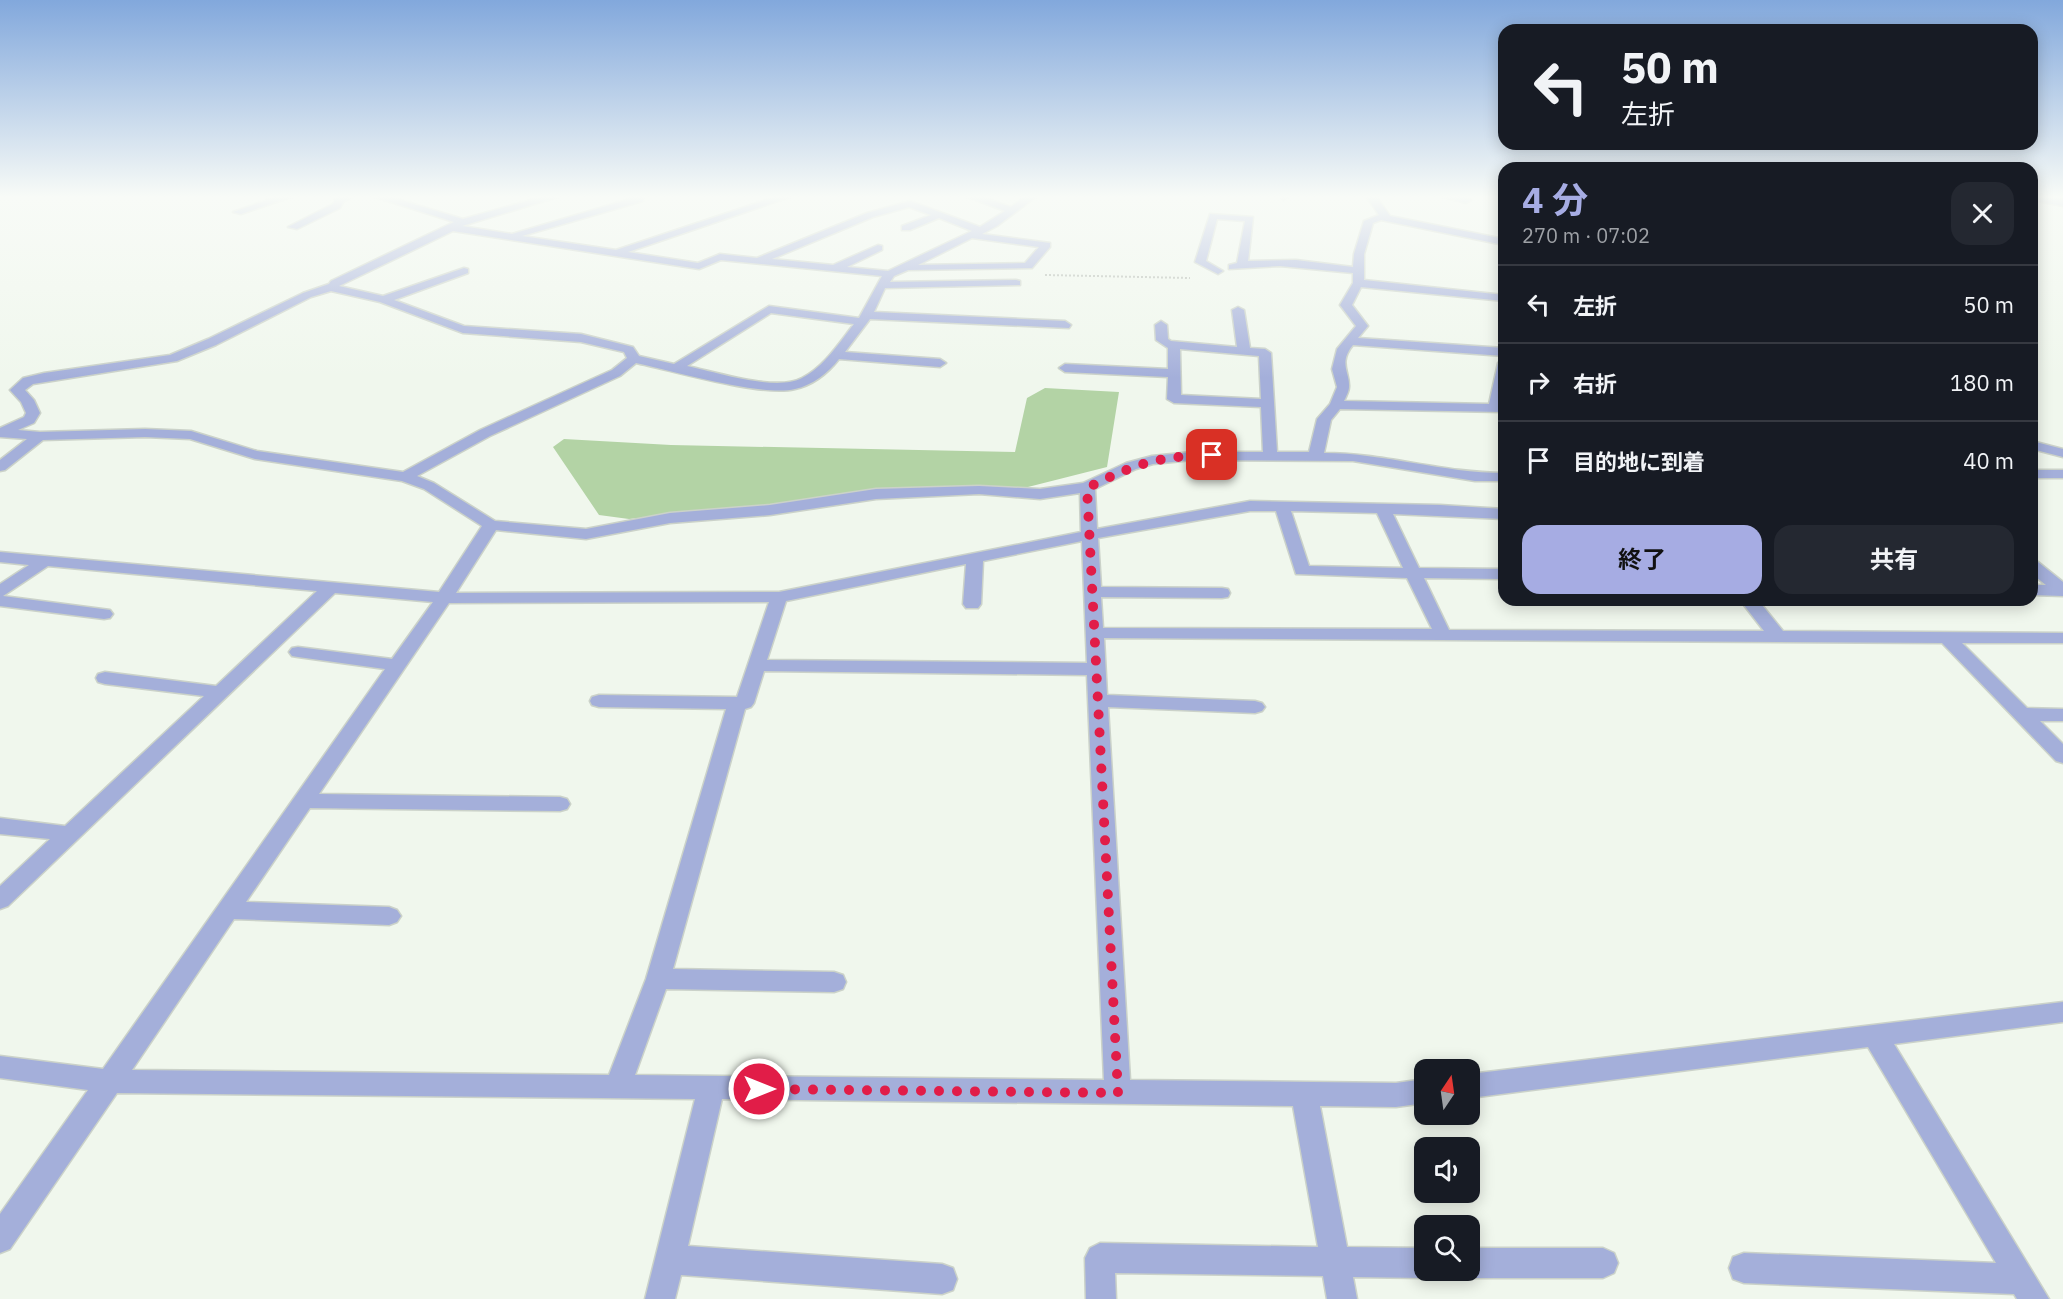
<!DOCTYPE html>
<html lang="ja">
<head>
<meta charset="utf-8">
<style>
  :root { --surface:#171b24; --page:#242831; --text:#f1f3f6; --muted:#9ea1a6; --line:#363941; --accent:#a6ace3 }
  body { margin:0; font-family:"IBM Plex Sans","Noto Sans JP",sans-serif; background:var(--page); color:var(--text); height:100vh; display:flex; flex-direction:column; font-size:22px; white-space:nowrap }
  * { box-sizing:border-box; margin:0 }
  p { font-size:20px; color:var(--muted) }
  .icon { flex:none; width:33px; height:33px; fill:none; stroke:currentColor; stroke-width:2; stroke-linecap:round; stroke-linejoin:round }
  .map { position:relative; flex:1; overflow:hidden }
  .drawer { position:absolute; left:1498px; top:162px; width:540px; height:444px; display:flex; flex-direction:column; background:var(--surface); border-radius:18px; box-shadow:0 3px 15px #0003 }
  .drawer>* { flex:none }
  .top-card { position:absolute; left:1498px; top:24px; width:540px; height:126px; border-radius:18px; box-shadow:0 3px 15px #0003; background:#171b24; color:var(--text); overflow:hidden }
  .needle { width:39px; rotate:13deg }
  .tools { position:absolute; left:1414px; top:1059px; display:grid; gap:12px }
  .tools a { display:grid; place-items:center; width:66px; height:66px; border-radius:12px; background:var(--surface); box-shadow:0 3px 15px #0003; font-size:30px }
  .pin { position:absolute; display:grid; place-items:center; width:51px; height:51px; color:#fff; margin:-26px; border-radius:12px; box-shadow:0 3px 9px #0006 }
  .me { position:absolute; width:66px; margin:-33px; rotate:90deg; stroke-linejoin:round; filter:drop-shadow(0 0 4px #0008) }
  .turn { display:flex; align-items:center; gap:21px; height:126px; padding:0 24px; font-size:27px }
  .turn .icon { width:78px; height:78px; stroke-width:2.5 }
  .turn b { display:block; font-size:42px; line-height:51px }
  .round { display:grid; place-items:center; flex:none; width:63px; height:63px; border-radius:18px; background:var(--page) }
  .head { display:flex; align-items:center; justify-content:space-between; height:102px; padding:0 24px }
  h1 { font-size:36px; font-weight:700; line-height:45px; color:var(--accent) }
  .action { display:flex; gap:12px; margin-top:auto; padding:12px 24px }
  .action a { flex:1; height:69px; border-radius:18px; background:var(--accent); color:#111; font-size:24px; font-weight:700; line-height:69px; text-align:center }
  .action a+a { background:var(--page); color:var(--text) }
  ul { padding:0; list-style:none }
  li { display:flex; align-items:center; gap:18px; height:78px; padding:0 24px; border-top:2px solid var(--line) }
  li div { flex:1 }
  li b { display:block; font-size:22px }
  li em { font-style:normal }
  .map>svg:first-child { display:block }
</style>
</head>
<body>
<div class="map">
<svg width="2063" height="1299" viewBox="0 0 2063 1299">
  <rect width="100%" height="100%" fill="#f0f7ed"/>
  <path fill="#b3d3a5" d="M1045 388 1119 392 1107 467 1024 488 953 486 629 519 599 515 553 447 564 439 671 445 1015 452 1027 398Z"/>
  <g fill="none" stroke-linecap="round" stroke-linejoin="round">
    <g stroke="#cbd2c9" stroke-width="3">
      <g id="minor">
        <path d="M279 196H294L241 214 233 212Z"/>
        <path d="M340 196H353L343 202 340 208 297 229 288 227 333 204 336 198Z"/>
        <path d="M372 196H387L463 219 545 196H561L462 226 512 234 630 199 626 196 643 197V201L522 236 616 250 778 196H793L628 252 698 263 720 254 757 258 867 213 910 201 980 227 1005 211 965 196H979L1011 207 1026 196H1037L997 226 982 234 1050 243V247L1032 268 908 270 894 276 890 282 1016 280 1020 281V285L885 288 874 312 1065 321 1071 325 1069 328 870 319 845 352 940 359 946 363 940 367 839 359C828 373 813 385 795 389 761 397 674 371 636 363L620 376 490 436 417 476 434 483 495 521 586 529 670 513 770 505 876 489 979 486 1040 489 1083 483 1126 463 1152 456 1192 452H1263L1261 407 1174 403 1167 399 1168 377 1065 372 1059 368 1065 364 1168 369V348L1156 340 1155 325 1161 321 1167 325 1168 339 1171 341 1237 347 1232 310 1238 307 1244 310 1250 348 1265 349 1271 353 1277 452H1309L1317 419 1330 404 1337 387 1332 369 1337 349 1356 326 1340 305 1353 283V273L1280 266 1229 269V265L1237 263 1245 221 1217 219 1206 261 1223 271 1218 274 1195 262 1210 214 1253 217 1248 261 1296 260 1353 267 1354 254 1364 221 1379 215 1366 196H1376L1390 216 1504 239V245L1381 220 1373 223 1364 254V280L1504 295V301L1361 287 1352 305 1368 326 1358 338 1504 348V356L1353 345C1338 363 1350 372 1349 387 1349 391 1346 397 1344 401L1489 404 1498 363 1504 359 1502 404H1504V412L1340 409 1331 420 1324 453C1384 453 1443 473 1504 473V481H1475L1353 461 1192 460 1153 464 1136 469 1095 489 1097 529 1250 501 1440 505 1504 509V519L1393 514 1419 568 1504 569V579L1424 578 1449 630 1764 631 1740 600H1758L1783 631 2063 633V643H1962L2027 708 2063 709V721H2040L2063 744V763L2056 761 1942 643 1104 638 1107 695 1255 701 1262 703 1265 707 1262 711 1255 713 1108 707 1130 1080 1396 1083 1425 1079V1103L1396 1107 1320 1106 1347 1247 1425 1248V1270H1437L1436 1273 1425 1278 1353 1277 1357 1299H1327L1323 1276 1115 1273 1116 1299H1086L1085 1258 1090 1248 1100 1243 1318 1247 1293 1106 722 1099 688 1246 942 1264 953 1268 957 1279 953 1290 942 1294 681 1275 675 1299H645L695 1099 117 1093 10 1249 0 1253V1214L88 1090 0 1078V1056L103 1069 385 669 298 657 292 656 289 652 292 648 298 647 392 659 433 602 335 593 8 906 0 909V886L50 839 0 834V818L65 826 204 696 105 684 98 682 96 678 98 674 105 672 216 686 317 591 48 566 3 596 110 610 113 614 110 618 104 619 0 606V584L29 565 0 562V552L439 592 482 526 424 489 402 481 255 459 190 439 145 437 43 440 5 470 0 471V460L27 439 0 437V428L24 417 26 413 21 402 10 390 23 378 44 373 170 355 208 339 303 293 329 284 331 281 454 222ZM909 207 931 215 902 226V230H910L939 218 972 231 888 271 847 267 882 250V246L878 245 833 265 772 259 873 217ZM453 231 699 269 721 260 882 276 859 318 769 306 674 364 639 356 633 347 581 334 464 326 394 300 468 273V269L464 268 383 296 339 286ZM972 238 1039 247 1025 263 918 265ZM331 291 380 302 463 333 581 342 624 352 627 358 612 370 480 430 403 472 257 451 191 431 145 429 40 432 18 430 34 423 40 413 34 400 25 390 33 384 177 361 216 345 311 297ZM771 313 854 324C839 343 824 367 802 378 776 392 716 372 687 366ZM1180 349 1259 356 1261 399 1181 395ZM1080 493 1081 532 779 592 456 593 496 530 586 539 670 523 770 515 876 499 979 494 1040 499ZM1250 511H1276L1296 574 1407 578 1432 629 1103 628 1101 597 1222 598 1228 597 1230 593 1228 589 1222 588 1101 587 1098 538ZM1291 511 1377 513 1403 568 1309 566ZM1082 541 1087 663 767 660 786 601 966 564 963 604 966 608H978L981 604 983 561ZM769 602 737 697 599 695 592 697 590 701 592 705 599 707 726 709 646 979 609 1075 132 1070 234 919 389 925 397 922 401 916 397 910 389 907 246 902 310 808 560 811 567 809 570 804 567 799 560 797 319 794 449 603ZM764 671 1087 675 1104 1080 635 1075 666 989 834 992 843 989 846 982 843 975 834 972 673 969 745 709 751 707 754 703Z"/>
        <path d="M1279 196H1290L1283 200Z"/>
        <path d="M1439 196H1460L1471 200 1466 203Z"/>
        <path d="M2032 196 2063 200V206L2032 200Z"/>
        <path d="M2032 441 2063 449V457L2032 449Z"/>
        <rect x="2032" y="470" width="31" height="8"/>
        <path d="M2032 560 2038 562 2063 582V596L2032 595V585H2046L2032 574Z"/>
        <path d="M2063 1002V1022L1894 1044 2049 1299H2017L2014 1294 1744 1283 1733 1279 1729 1268 1733 1257 1744 1253 1996 1263 1868 1047 1470 1098V1074Z"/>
        <path d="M1470 1248H1603L1614 1253 1618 1263 1614 1273 1603 1278H1470L1459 1273 1458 1270H1470Z"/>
      </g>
    </g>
    <path stroke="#b0b6ae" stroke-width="2" stroke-dasharray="2 2" stroke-linecap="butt" d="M1045 275 1190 278"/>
    <use href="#minor" fill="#a4afda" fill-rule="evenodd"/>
  </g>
  <linearGradient id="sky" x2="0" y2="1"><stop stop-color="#82a8dc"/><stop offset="0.52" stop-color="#f8fbf7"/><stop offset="1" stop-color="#f8fbf7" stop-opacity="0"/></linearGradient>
  <rect width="2063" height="378" fill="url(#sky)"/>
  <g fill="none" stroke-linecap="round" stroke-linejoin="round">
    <path stroke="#e11d48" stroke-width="10" stroke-dasharray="0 18" d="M759 1089 1118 1093 1087 488C1135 464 1158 456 1212 455"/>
  </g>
</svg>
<div class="tools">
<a><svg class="needle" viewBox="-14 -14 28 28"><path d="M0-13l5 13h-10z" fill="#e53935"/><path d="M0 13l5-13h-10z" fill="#9ea1a6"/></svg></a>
<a><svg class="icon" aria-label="sound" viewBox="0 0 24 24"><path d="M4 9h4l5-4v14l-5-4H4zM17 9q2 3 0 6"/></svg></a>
<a><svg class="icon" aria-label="search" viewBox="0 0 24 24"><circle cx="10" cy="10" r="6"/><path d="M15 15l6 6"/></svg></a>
</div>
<div class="pin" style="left:1212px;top:455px;background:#d93025"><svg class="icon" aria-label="arrive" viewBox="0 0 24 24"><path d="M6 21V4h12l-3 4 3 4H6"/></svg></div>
<svg class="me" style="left:759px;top:1089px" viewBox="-20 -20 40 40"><circle r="17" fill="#e11d48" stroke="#fff" stroke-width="3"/><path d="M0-11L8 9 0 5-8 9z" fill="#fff"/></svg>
<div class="top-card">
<div class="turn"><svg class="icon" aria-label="left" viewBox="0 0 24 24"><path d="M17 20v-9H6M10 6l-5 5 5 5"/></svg><div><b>50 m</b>左折</div></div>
</div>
<section class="drawer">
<div class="head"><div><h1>4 分</h1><p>270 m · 07:02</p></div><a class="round"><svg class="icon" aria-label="close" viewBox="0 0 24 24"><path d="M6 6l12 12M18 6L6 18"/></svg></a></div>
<ul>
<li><svg class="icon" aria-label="left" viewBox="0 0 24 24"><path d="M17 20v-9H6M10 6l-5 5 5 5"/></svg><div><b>左折</b></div><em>50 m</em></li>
<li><svg class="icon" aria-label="right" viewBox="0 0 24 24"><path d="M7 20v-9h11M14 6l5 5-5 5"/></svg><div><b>右折</b></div><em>180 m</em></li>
<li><svg class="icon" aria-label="arrive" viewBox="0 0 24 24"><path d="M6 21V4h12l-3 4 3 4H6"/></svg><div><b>目的地に到着</b></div><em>40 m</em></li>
</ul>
<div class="action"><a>終了</a><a>共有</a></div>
</section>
</div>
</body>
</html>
